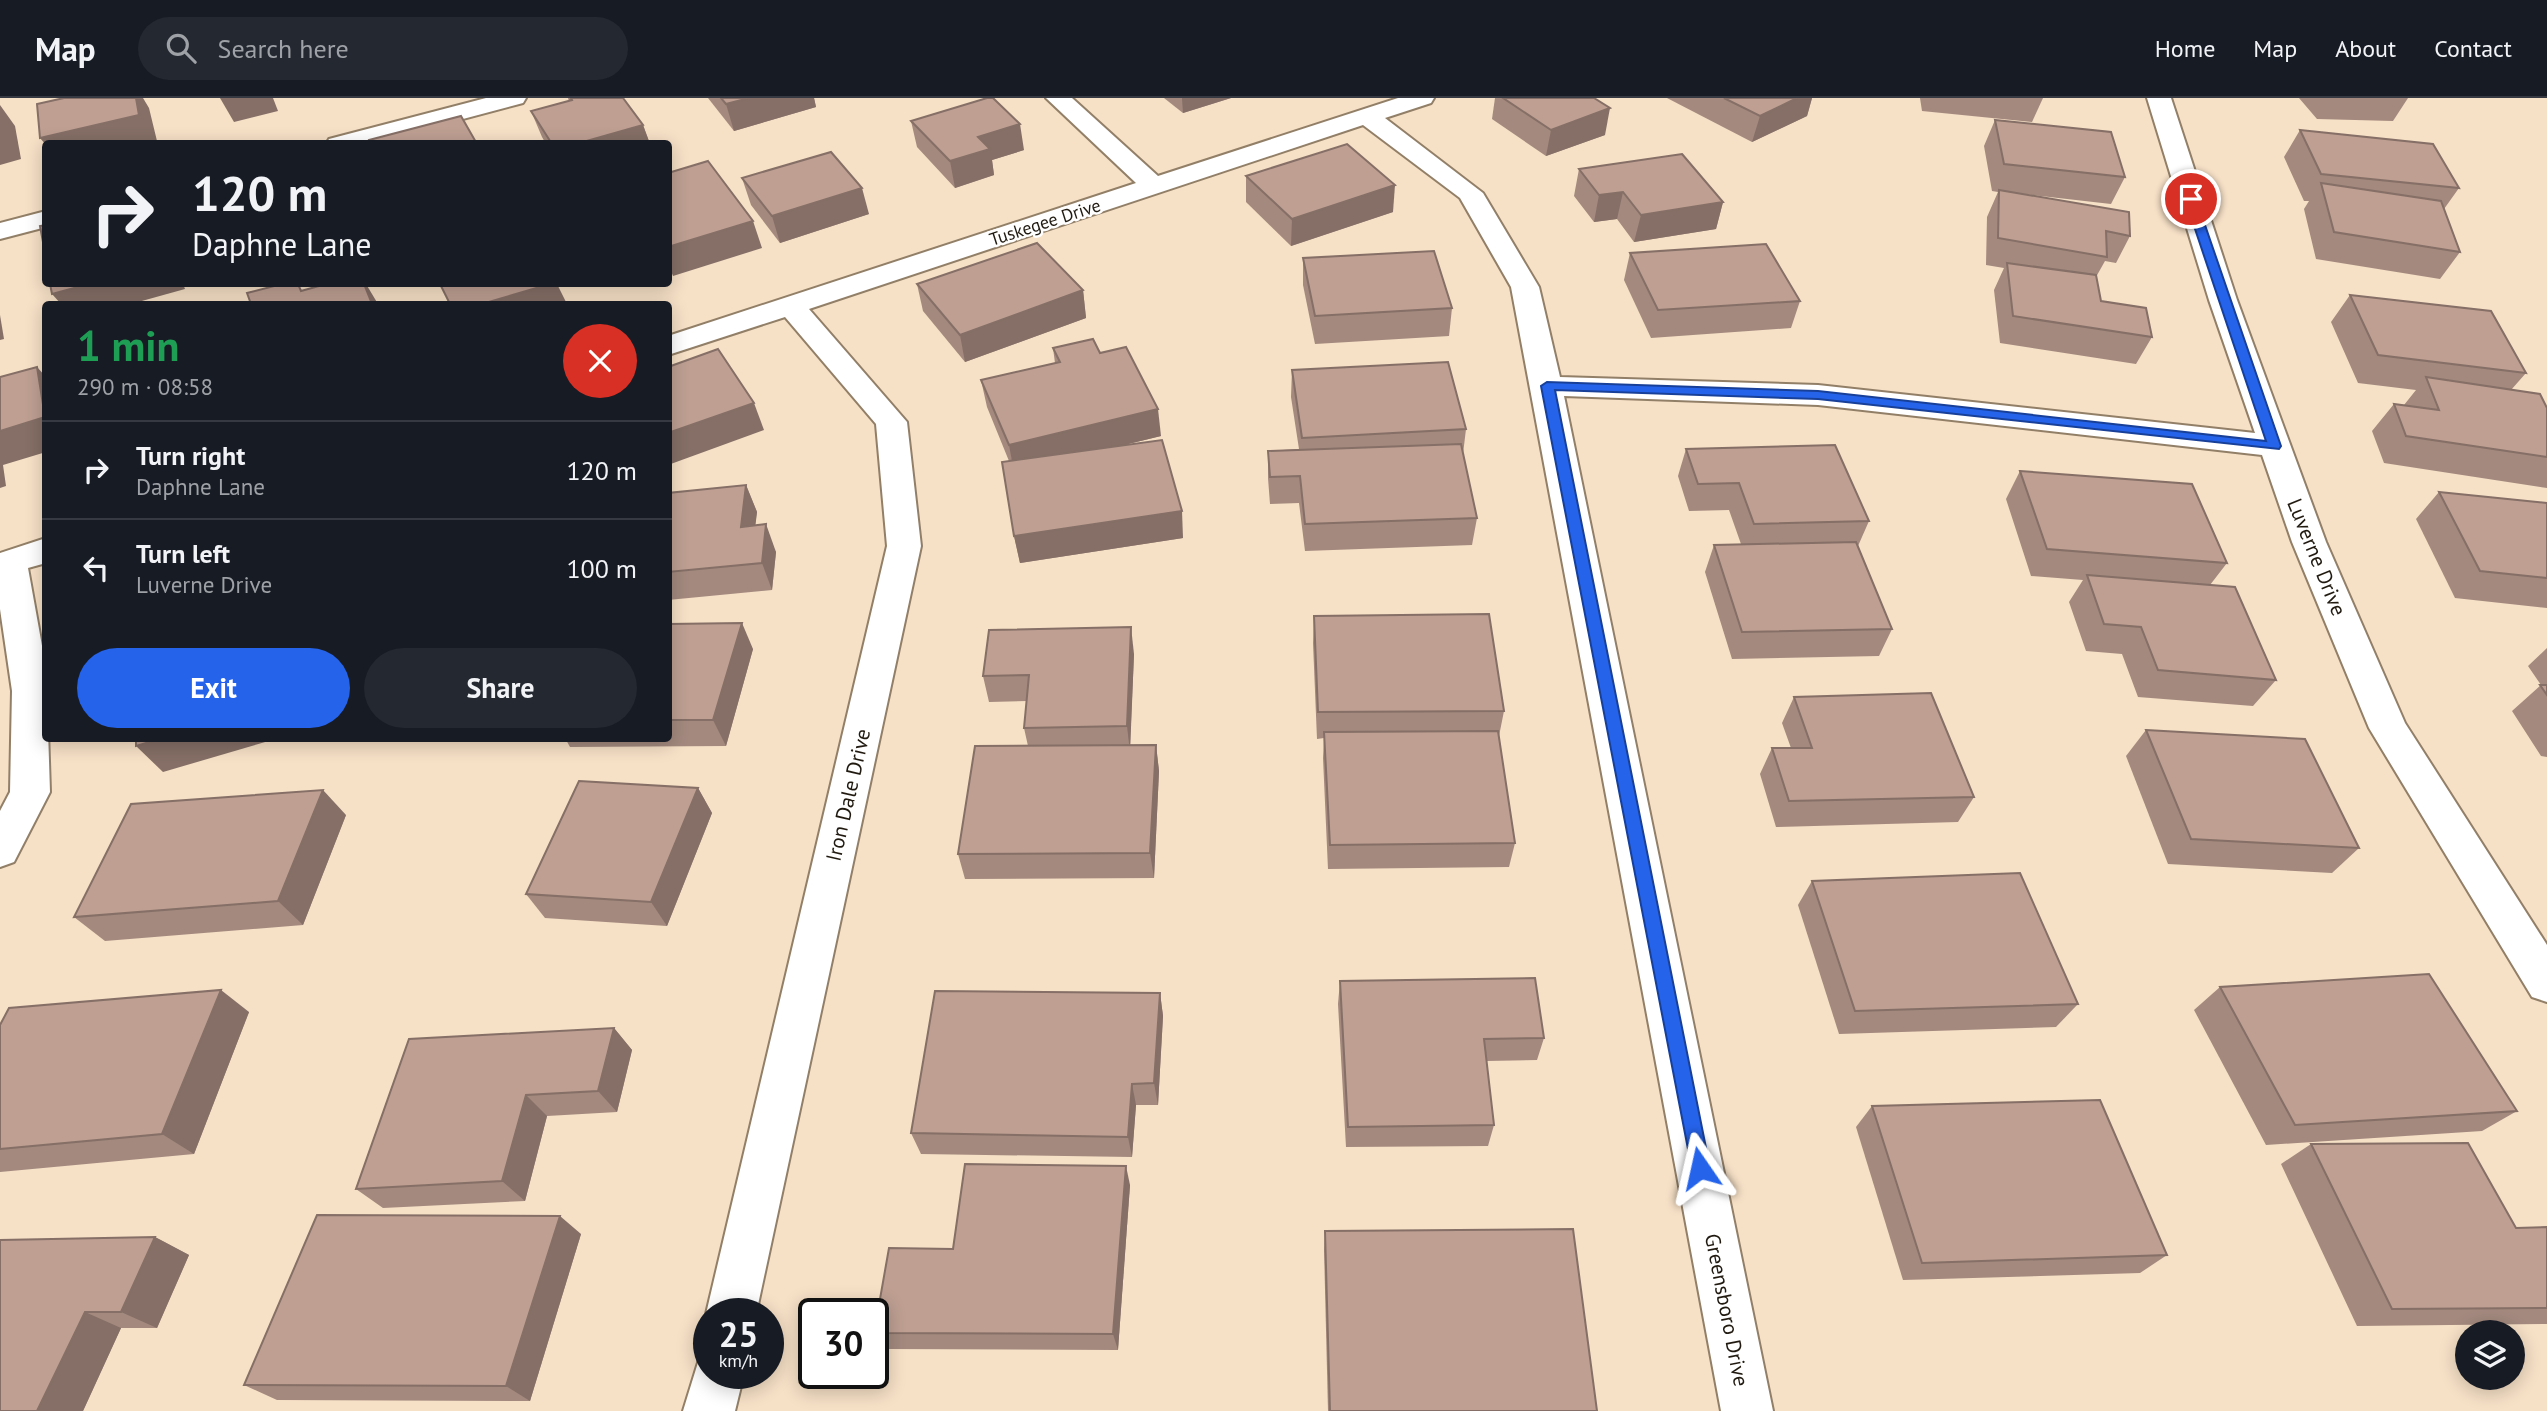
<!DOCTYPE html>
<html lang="en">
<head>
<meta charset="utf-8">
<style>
  :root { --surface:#171b24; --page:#242831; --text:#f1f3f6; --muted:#9ea1a6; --line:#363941; --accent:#2563eb }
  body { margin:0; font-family:"PT Sans",sans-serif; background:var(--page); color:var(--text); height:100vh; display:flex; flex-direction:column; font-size:26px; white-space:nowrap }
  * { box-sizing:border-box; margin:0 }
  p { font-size:23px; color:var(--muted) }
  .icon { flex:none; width:38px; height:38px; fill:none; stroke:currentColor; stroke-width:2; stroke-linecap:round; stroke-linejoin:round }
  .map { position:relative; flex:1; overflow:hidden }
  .sheet { position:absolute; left:42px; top:203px; width:630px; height:441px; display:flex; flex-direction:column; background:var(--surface); border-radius:7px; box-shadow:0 4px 18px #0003 }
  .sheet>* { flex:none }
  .top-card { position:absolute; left:42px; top:42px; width:630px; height:147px; border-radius:7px; box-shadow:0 4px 18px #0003; background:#171b24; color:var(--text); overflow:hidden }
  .tools { position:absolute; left:2455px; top:1222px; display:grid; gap:14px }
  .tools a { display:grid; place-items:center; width:70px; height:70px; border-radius:50%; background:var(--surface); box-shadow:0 4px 18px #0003; font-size:35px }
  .speed { position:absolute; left:693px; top:1200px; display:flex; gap:14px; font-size:35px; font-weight:700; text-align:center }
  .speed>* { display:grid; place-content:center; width:91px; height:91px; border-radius:50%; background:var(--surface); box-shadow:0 4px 18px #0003; line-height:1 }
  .speed small { font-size:18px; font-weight:400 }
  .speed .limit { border:4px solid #111; border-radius:10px; background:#fff; color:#111 }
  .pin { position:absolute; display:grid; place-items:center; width:60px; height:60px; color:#fff; margin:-30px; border:4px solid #fff; border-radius:50%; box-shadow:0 2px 7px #0007 }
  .me { position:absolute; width:77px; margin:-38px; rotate:349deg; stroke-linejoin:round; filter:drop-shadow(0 0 5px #0008) }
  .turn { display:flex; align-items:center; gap:24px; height:147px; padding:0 35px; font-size:32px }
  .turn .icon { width:91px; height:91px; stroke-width:2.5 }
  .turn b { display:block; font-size:49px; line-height:60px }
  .round { display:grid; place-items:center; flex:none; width:74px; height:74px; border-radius:37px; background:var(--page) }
  .head { display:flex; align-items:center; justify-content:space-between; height:119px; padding:0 35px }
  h1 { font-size:42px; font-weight:700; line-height:52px; color:#1e9e55 }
  .action { display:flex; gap:14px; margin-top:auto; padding:14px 35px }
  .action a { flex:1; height:80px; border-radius:42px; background:var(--accent); color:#fff; font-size:28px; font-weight:700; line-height:80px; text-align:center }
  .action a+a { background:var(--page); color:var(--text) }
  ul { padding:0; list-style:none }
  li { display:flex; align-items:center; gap:21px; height:98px; padding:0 35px; border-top:2px solid var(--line) }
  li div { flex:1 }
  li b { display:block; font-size:26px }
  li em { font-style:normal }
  header { display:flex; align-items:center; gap:42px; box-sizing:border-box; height:98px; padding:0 35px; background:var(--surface); border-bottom:2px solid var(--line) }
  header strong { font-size:33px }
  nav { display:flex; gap:38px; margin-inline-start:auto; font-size:24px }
  .search { width:490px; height:63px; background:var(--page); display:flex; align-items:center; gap:18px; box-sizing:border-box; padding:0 24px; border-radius:38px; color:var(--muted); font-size:26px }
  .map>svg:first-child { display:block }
</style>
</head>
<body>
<header>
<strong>Map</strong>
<div class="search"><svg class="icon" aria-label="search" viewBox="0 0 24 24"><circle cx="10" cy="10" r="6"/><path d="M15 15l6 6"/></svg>Search here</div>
<nav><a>Home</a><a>Map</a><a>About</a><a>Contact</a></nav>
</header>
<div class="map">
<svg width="2547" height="1313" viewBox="0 0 2547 1313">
  <rect width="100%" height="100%" fill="#f6e0c6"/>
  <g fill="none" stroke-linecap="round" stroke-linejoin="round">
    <g stroke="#927f67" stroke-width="4">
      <g id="street">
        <path d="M486 0H526L523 5 369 46H326L329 41Z"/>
        <path d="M1046 0H1072L1158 78 1398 0H1434L1431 5 1385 20 1483 95 1539 189 1560 279 1818 287 2255 335 2209 202 2147 0H2171L2237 202 2326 444 2405 625 2547 847V904L2532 899 2369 630 2292 444 2262 357 1818 307 1564 298 1773 1313H1721L1511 189 1460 100 1363 27 809 211 907 324 921 448 756 1216H709V1223L706 1216 887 448 876 326 785 219 668 257V238L1136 85Z"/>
        <path d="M46 113V129L0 141V125Z"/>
        <path d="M46 440V465L28 470 46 570 50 694 14 764 0 769V713L10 694 12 593 0 511V455Z"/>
        <path d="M709 1254V1276H744L735 1313H683L700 1258Z"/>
      </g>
    </g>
    <use href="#street" fill="#fff" fill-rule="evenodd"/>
  </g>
  <g fill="#a3897e">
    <path d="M568 0H623L643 27 650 46H546L542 39 531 13 569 3Z"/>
    <path d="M708 0H814L816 9 734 33Z"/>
    <path d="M1164 0H1231L1183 15Z"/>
    <path d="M1495 0H1594L1605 37 1546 58 1492 21Z"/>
    <path d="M1667 0H1812L1807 18 1752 44Z"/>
    <path d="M1920 0H2043L2032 24 1922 13Z"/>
    <path d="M2299 0H2408L2393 23 2317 21Z"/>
    <path d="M1995 22 2125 79 2111 106 2023 96 2130 138 2116 165 2105 163 2096 179 2101 203 2152 239 2136 266 2000 245 1994 192 2004 170 1986 167 1987 119 1998 94 1992 93 1984 48Z"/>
    <path d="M911 23 1024 52 992 62 994 77 955 90 917 49Z"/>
    <path d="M2300 32 2459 90 2444 111 2460 154 2440 181 2316 161 2304 111 2309 103H2304L2284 59Z"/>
    <path d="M1579 71 1723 104 1716 131 1634 144 1617 121 1594 124 1574 98Z"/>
    <path d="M1246 78 1393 114 1291 148 1246 104Z"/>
    <path d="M742 80 869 116 780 145 751 107Z"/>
    <path d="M1630 155 1800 203 1791 230 1651 240 1624 182Z"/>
    <path d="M1303 160 1452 210 1449 238 1315 246 1303 187Z"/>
    <path d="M917 186 1083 192 1086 220 965 264 923 213Z"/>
    <path d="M2350 197 2526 275 2511 292 2547 310V390L2384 365 2372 333 2394 306 2404 307 2416 292 2358 285 2331 224Z"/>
    <path d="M1053 250 1100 255 1161 338 1128 346 1183 440 1020 465 1014 438 1009 363 987 309 981 282 1055 265Z"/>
    <path d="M1292 272 1466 331 1463 356 1477 420 1472 447 1305 453 1299 405 1270 406 1268 380V353L1299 351 1291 299Z"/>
    <path d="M1686 351 1869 423 1858 448 1892 531 1879 558 1732 561 1705 474 1714 447 1741 446 1729 412 1689 413 1678 378Z"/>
    <path d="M2020 373 2227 465 2210 487 2276 582 2253 608 2138 599 2122 556 2086 553 2069 504 2083 482 2031 478 2006 401Z"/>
    <path d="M746 387 757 414 755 427 776 454 772 492 668 502V395Z"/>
    <path d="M2439 394 2547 405V510L2455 500 2416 421Z"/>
    <path d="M1314 518 1504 613 1499 638 1515 745 1509 769 1328 771 1323 660 1324 640 1317 641 1313 545Z"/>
    <path d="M668 526 753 551 726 648 570 649 565 640H668Z"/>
    <path d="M2547 550V659L2541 658 2512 613 2541 587 2528 568Z"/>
    <path d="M1134 556 1130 647H1156L1159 673 1154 780 965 781 958 756 1028 648 1024 630 1027 603 989 604 983 578Z"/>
    <path d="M1794 599 1974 699 1958 724 1776 729 1760 676 1772 650H1791L1782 625Z"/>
    <path d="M2146 632 2359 750 2332 775 2168 766 2126 658Z"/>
    <path d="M698 690 712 715 667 828 545 820 526 796Z"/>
    <path d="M346 717 303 827 105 843 74 819Z"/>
    <path d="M1812 783 2078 906 2056 929 1839 936 1798 807Z"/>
    <path d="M1340 883 1544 940 1537 962 1486 963 1494 1027 1488 1048 1346 1049 1338 906Z"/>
    <path d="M2220 889 2517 1013 2482 1033 2266 1047 2194 912Z"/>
    <path d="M1160 895 1163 918 1158 1007H1136L1132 1059 921 1056 911 1035Z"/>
    <path d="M249 914 194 1056 0 1074V927Z"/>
    <path d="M614 930 632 952 617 1014 547 1018 525 1103 383 1110 356 1091Z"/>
    <path d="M1872 1008 2167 1157 2140 1175 1903 1182 1856 1029Z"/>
    <path d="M2311 1046 2516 1130 2547 1129V1226L2357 1228 2281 1066Z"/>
    <path d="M1130 1087 1118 1252 887 1251 874 1235 953 1151Z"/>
    <path d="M1325 1133 1597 1313H1328L1324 1151Z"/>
    <path d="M581 1136 530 1303 277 1302 244 1287Z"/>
    <path d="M155 1139 189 1157 157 1230H121L83 1313 0 1142Z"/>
  </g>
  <g fill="#856f66">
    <path d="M136 0H143L149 10 157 43 147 46H46V47L40 40Z"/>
    <path d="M220 0H273L278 13 234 24Z"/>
    <path d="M749 0H814L816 9 734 33 726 6Z"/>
    <path d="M1182 0H1231L1183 15Z"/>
    <path d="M1797 0H1812L1807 18 1752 44 1760 18Z"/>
    <path d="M0 7 15 28 21 61 0 67Z"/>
    <path d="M1610 10 1605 37 1546 58 1551 32Z"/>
    <path d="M1020 26 1024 52 992 62 994 77 955 90 950 63 978 39Z"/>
    <path d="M643 27 650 46H576Z"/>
    <path d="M1395 87 1393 114 1291 148 1292 121Z"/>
    <path d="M862 90 869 116 780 145 772 118Z"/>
    <path d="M1623 94 1617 121 1594 124 1599 97Z"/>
    <path d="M1723 104 1716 131 1634 144 1641 117Z"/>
    <path d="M753 123 762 150 673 178 668 166V149Z"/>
    <path d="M89 186H183L185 191 131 206H61L52 196Z"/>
    <path d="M364 186H366L378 206H372Z"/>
    <path d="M550 186H557L567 206H482Z"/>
    <path d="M1083 192 1086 220 965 264 960 237Z"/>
    <path d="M0 217 4 241 0 242Z"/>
    <path d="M37 269 46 279V354L3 367 6 388 0 390V333Z"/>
    <path d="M754 305 764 332 668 367V335Z"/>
    <path d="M1158 311 1161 338 1014 374 1009 347Z"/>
    <path d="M746 387 757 414 752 456 741 429Z"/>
    <path d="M1182 413 1183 440 1020 465 1014 438Z"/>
    <path d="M766 426 776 454 772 492 762 465Z"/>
    <path d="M742 525 753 551 726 648 713 622Z"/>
    <path d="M1131 529 1134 556 1130 654 1127 628Z"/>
    <path d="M163 640H279L163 674 136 648Z"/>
    <path d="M1156 647 1159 673 1154 780 1150 755Z"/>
    <path d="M698 690 712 715 667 828 651 804Z"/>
    <path d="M323 692 346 717 303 827 278 803Z"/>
    <path d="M221 892 249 914 194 1056 162 1036Z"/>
    <path d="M1160 895 1163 918 1158 1007 1154 985Z"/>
    <path d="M614 930 632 952 617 1014 598 993Z"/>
    <path d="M1132 986 1136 1007 1132 1059 1128 1039Z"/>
    <path d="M526 997 547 1018 525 1103 502 1083Z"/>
    <path d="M1126 1068 1130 1087 1118 1252 1113 1236Z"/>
    <path d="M560 1118 581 1136 530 1303 506 1288Z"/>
    <path d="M155 1139 189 1157 157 1230 121 1214Z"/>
    <path d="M85 1214 121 1230 83 1313H37Z"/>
  </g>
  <g fill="#be9f92" stroke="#856f66" stroke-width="2">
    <path d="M64 0H136L139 17 40 40 37 6Z"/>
    <path d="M571 0H623L643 27 576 46H552L531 13 572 2Z"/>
    <path d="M721 0H749L726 6Z"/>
    <path d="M987 0H993L1020 26 978 39 990 51 950 63 911 23Z"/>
    <path d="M1503 0H1594L1610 10 1551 32Z"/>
    <path d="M1724 0H1797L1760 18Z"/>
    <path d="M461 18 477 46H370L369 42Z"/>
    <path d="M1995 22 2111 34 2125 79 2004 66Z"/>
    <path d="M2300 32 2433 46 2459 90 2321 76Z"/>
    <path d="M1347 46 1395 87 1292 121 1246 78Z"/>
    <path d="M831 54 862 90 772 118 742 80Z"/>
    <path d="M1682 56 1723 104 1641 117 1623 94 1599 97 1579 71Z"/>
    <path d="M708 63 753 123 668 149V75Z"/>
    <path d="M2321 85 2441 103 2460 154 2334 134Z"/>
    <path d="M1999 92 2129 114 2130 138 2106 133 2107 159 1998 140Z"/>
    <path d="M46 127V160L40 128Z"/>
    <path d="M1037 145 1083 192 960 237 917 186Z"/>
    <path d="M1766 146 1800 203 1658 212 1630 155Z"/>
    <path d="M1434 153 1452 210 1315 218 1303 160Z"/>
    <path d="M2007 165 2096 177 2101 203 2146 210 2152 239 2013 218Z"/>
    <path d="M50 186H89L52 196Z"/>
    <path d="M282 186H298L301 193 326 186H364L372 206H251L247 195Z"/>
    <path d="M440 186H550L482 206H450Z"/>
    <path d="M2350 197 2491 213 2526 275 2378 257Z"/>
    <path d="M1093 241 1100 255 1126 249 1158 311 1009 347 981 282 1060 264 1053 250Z"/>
    <path d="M718 251 754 305 668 335V269Z"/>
    <path d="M1448 264 1466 331 1302 340 1292 272Z"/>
    <path d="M37 269 45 319 0 333V279Z"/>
    <path d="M2426 279 2540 296 2547 310V359L2406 338 2394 306 2439 312Z"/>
    <path d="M1162 342 1182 413 1014 438 1002 364Z"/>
    <path d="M1461 346 1477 420 1305 426 1300 378 1270 379 1268 353Z"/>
    <path d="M1835 347 1869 423 1754 426 1739 385 1698 386 1686 351Z"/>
    <path d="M2020 373 2192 386 2227 465 2047 451Z"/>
    <path d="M746 387 741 429 766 426 762 465 668 474V395Z"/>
    <path d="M2439 394 2547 405V480L2480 473Z"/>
    <path d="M1856 444 1892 531 1742 534 1714 447Z"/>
    <path d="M2087 477 2235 489 2276 582 2158 572 2141 529 2104 526Z"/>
    <path d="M1489 516 1504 613 1318 614 1314 518Z"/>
    <path d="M742 525 713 622H668V526Z"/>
    <path d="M1131 529 1127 628 1024 630 1029 577 983 578 989 532Z"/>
    <path d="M2540 587H2547V597Z"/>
    <path d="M1931 595 1974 699 1789 703 1772 650H1812L1794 599Z"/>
    <path d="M2146 632 2305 641 2359 750 2191 741Z"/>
    <path d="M1498 633 1515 745 1330 747 1324 634Z"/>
    <path d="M136 640H163L136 648Z"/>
    <path d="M1156 647 1150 755 958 756 975 648Z"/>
    <path d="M579 683 698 690 651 804 526 796Z"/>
    <path d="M323 692 278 803 74 819 131 706Z"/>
    <path d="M2020 775 2078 906 1855 913 1812 783Z"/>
    <path d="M2429 876 2517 1013 2295 1027 2220 889Z"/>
    <path d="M1535 880 1544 940 1484 941 1494 1027 1348 1029 1340 883Z"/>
    <path d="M221 892 162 1036 0 1051V927L9 910Z"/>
    <path d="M935 893 1160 895 1154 985 1132 986 1128 1039 911 1035Z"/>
    <path d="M614 930 598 993 526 997 502 1083 356 1091 409 941Z"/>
    <path d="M2100 1002 2167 1157 1922 1165 1872 1008Z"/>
    <path d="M2468 1045 2516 1130 2547 1129V1210L2392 1211 2311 1046Z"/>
    <path d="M965 1066 1126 1068 1113 1236 874 1235 889 1150 953 1151Z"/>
    <path d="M317 1117 560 1118 506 1288 244 1287Z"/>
    <path d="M1573 1131 1597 1313H1330L1325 1133Z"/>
    <path d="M155 1139 121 1214H85L37 1313H0V1142Z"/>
  </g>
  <path fill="#2563eb" stroke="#184099" stroke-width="2" d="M2191 98 2196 101 2281 348 2279 351 1818 301 1555 292 1710 1070 1707 1077 1700 1080 1693 1077 1541 288 1547 284 1818 293 2266 343 2185 101Z"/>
  <g text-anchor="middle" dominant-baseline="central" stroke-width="5" stroke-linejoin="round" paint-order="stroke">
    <g font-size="18" fill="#211a10" stroke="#fff">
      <text transform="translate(1045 124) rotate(-18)">Tuskegee Drive</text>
    </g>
    <g font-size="21" fill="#211a10" stroke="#fff">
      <text transform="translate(2317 459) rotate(68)">Luverne Drive</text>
      <text transform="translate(848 697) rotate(-77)">Iron Dale Drive</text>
      <text transform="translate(1727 1212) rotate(79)">Greensboro Drive</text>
    </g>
  </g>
</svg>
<div class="tools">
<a><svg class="icon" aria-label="layers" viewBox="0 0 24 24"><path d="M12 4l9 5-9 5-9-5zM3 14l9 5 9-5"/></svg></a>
</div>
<div class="speed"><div>25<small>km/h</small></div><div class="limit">30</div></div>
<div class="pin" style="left:2191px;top:101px;background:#d93025"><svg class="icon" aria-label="arrive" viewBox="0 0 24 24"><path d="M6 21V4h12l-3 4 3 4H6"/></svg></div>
<svg class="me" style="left:1700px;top:1070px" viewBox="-20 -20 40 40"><path d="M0-17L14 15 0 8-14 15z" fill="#2563eb" stroke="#fff" stroke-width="4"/></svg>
<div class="top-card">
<div class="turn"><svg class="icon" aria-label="right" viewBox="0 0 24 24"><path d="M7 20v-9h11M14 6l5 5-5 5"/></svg><div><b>120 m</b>Daphne Lane</div></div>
</div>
<section class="sheet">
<div class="head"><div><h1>1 min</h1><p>290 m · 08:58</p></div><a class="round" style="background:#d93025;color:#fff"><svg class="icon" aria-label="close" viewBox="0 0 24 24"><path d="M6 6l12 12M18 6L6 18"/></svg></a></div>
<ul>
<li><svg class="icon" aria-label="right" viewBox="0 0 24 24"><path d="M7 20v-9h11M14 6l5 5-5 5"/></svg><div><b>Turn right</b><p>Daphne Lane</p></div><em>120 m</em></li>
<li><svg class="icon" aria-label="left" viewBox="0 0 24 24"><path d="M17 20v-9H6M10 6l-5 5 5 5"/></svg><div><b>Turn left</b><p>Luverne Drive</p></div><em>100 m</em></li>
</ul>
<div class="action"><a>Exit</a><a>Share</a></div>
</section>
</div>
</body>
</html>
